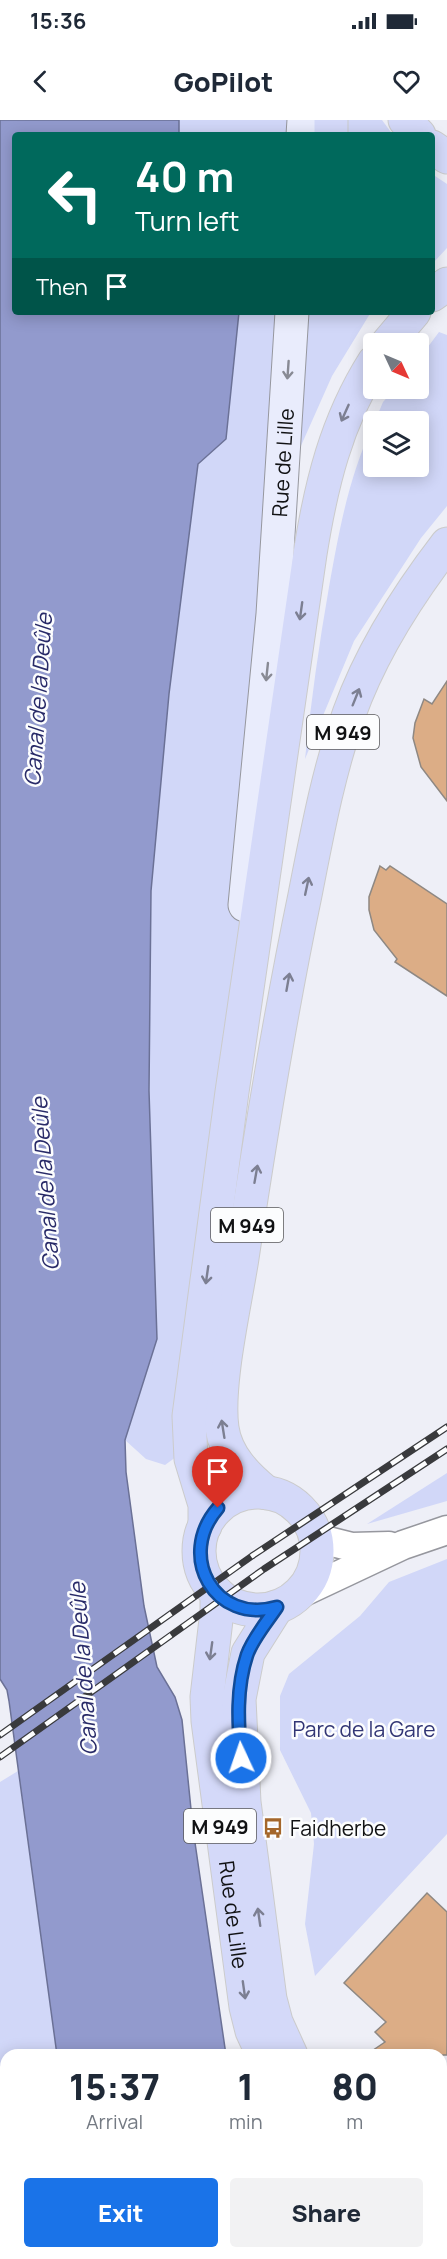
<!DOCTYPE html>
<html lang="en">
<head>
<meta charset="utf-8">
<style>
  :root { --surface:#fff; --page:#f2f2f3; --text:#1f2937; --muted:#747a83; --accent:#1a73e8 }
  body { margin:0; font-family:Manrope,sans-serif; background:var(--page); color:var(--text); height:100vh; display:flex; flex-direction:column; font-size:22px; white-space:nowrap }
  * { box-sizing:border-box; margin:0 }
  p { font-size:20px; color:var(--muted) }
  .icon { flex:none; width:33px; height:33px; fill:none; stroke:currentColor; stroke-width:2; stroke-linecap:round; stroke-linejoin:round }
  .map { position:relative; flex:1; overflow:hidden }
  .drawer { position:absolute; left:0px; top:1929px; width:447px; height:210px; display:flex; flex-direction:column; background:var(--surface); border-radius:18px 18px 0 0; box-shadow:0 3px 15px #0003 }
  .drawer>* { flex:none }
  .banner { position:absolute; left:12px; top:12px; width:423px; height:183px; border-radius:6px; box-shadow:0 3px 15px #0003; background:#00695c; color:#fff; overflow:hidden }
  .needle { width:39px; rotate:134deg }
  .fabs { position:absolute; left:363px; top:213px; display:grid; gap:12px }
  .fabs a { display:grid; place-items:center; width:66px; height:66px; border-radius:6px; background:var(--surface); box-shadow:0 3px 15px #0003; font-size:30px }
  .pin { position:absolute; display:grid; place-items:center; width:51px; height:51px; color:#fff; margin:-62px -26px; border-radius:50% 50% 50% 0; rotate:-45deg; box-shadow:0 0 6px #0007 }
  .pin .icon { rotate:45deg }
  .me { position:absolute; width:66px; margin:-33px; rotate:357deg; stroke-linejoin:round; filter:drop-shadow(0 0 4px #0008) }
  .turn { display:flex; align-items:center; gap:21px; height:126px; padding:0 24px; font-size:27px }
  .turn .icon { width:78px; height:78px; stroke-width:2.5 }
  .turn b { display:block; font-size:42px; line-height:51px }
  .then { display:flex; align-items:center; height:57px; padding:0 24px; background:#0003; gap:12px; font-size:22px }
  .eta { display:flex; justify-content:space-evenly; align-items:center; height:102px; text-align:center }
  .eta b { font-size:36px; font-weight:800; line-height:42px }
  .action { display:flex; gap:12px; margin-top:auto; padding:12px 24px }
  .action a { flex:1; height:69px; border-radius:6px; background:var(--accent); color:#fff; font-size:24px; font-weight:800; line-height:69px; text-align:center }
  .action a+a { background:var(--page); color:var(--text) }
  .status { display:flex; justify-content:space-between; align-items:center; height:42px; padding:0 30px; background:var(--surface); direction:ltr }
  .status svg { height:16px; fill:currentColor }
  header { display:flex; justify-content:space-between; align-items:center; height:78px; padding:0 24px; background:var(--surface); font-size:27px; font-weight:800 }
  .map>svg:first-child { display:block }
</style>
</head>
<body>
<div class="status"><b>15:36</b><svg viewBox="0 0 49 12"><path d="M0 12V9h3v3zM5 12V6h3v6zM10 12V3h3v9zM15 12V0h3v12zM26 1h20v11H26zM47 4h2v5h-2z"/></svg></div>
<header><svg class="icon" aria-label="back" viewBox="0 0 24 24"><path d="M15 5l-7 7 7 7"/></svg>GoPilot<svg class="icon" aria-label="heart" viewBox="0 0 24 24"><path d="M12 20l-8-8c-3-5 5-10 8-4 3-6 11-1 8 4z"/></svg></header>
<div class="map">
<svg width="447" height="2139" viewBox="0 0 447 2139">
  <rect width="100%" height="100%" fill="#eeeff7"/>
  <g fill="#d1d7f8">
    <path d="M179 0H304L303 15H179Z"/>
    <path d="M348 0H382L393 15H348Z"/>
    <path d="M432 54 447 64V128L432 144Z"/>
    <path d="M239 192H292L232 972 203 1062 176 1337 165 1345 146 1339 125 1320 131 1293 149 971 151 771 169 574 198 344 226 319Z"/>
    <path d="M303 192H371L332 256 292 346Z"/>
    <path d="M439 212 447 215V386L421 418 354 521 305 639C311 581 319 524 329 467 340 406 348 361 373 304L374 346H418V302L375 301 383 282 395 269 418 268 419 239Z"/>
    <path d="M447 1353V1381L367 1404Z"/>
    <path d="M447 1439V1714L315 1856 305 1804 314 1724 311 1693 280 1630V1576L289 1554 360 1496 389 1462Z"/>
    <path d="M18 1651 57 1935H6V2133H57L58 2139H0V1662Z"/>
  </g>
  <g fill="#929acd" stroke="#6b7196" stroke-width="1.5">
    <path d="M0 0H179V15H15V192H239L226 319 198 344 169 574 151 771 149 971 157 1219 125 1320 126 1352 144 1486 157 1547 175 1577 182 1600 193 1709 226 1935H57L9 1581 7 1570 0 1559Z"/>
    <path d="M57 2133H281L282 2139H58Z"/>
  </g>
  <g fill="#dcad86" stroke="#8e8883" stroke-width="1.5">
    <path d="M447 561V681L421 647 413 618 415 603 424 579 432 584Z"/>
    <path d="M380 746 386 750 390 746 447 784V876L395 842 397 839 374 810 369 790V777Z"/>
    <path d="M427 1773 447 1792V1935H366L385 1922 375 1912 386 1902 344 1863Z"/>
  </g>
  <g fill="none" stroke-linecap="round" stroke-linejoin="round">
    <g stroke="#96979e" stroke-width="31">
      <g id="street">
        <path d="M316 1418 352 1427 389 1426"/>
        <path d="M299 1474 403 1425 447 1410"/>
        <path d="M441 1982 447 1975"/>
        <path d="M365 2139 366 2133"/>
      </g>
    </g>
    <g stroke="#96979e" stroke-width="35">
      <g id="secondary">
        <path d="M303 15 304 0"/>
        <path id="s1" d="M245 785 273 494 292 192"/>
      </g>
    </g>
    <g stroke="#cbcbcb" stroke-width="35">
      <g id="primary">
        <path d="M405 0 419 15"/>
        <path d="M331 15V0"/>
        <path d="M432 27 447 37"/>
        <path d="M432 175 447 164"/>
        <path d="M387 224 414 192"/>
        <circle cx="258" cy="1431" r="59"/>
        <path d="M267 1373C246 1356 226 1336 222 1308 216 1264 235 1184 242 1138 260 1017 280 895 305 775 317 714 328 653 349 594 371 532 407 476 447 424"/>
        <path d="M205 1406V1385L191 1339 189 1296 232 972 310 434C321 365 336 302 374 242"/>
        <path id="s2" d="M217 1473V1491L207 1577 208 1601 246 1887 252 1911 263 1935"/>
        <path d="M277 1487 248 1533 239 1579 244 1682 270 1879 276 1902 291 1935"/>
        <path d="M407 2133 412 2139"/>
        <path d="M438 2133 443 2139"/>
      </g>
    </g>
    <use href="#street" stroke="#fff" stroke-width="28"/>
    <use href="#secondary" stroke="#e9ecfc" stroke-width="33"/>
    <use href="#primary" stroke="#d4d9f9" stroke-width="33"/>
    <g stroke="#393a3d" stroke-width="7">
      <g id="rail">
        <path d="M0 1615 252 1436 447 1307"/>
        <path d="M0 1637 264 1449 447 1329"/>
      </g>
    </g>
    <use href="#rail" stroke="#fcfdfe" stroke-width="4.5" stroke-dasharray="14" stroke-linecap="butt"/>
  </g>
  <defs><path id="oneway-shaft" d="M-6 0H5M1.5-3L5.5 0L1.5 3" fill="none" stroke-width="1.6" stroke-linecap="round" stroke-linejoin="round" transform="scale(1.5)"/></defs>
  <g stroke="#888a94">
    <use href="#oneway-shaft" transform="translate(288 250) rotate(94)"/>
    <use href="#oneway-shaft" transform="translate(267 552) rotate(96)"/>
  </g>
  <g stroke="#7c7f92">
    <use href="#oneway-shaft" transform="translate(345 293) rotate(114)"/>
    <use href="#oneway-shaft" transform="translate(301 491) rotate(98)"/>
    <use href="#oneway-shaft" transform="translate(356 577) rotate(-68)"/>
    <use href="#oneway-shaft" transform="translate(307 766) rotate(-78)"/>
    <use href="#oneway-shaft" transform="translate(288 862) rotate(-80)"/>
    <use href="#oneway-shaft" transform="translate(256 1054) rotate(-80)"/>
    <use href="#oneway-shaft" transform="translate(207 1155) rotate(98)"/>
    <use href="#oneway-shaft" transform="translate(223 1309) rotate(-99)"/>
    <use href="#oneway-shaft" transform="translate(211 1531) rotate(98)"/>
    <use href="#oneway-shaft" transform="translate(259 1797) rotate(-98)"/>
    <use href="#oneway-shaft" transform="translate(244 1870) rotate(82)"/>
  </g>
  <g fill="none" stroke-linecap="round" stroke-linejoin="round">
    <g stroke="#114b97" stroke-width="15">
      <path id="route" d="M218 1388C176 1436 215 1505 277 1487 267 1502 253 1518 247 1535 236 1568 238 1603 241 1638"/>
    </g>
    <use href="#route" stroke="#1a73e8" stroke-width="10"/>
  </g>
  <defs>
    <g id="bus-bare" transform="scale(1.62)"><path d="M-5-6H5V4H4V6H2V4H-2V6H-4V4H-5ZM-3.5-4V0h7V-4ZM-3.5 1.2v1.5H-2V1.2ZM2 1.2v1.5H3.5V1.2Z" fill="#a4662b" stroke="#fcfdfe" stroke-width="2.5" paint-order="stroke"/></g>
  </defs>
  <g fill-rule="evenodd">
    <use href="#bus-bare" x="273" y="1708"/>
  </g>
  <g text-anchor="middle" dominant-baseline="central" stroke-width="5" stroke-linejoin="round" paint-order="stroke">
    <g fill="#fcfdfe" stroke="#58585a" stroke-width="1.5">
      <rect x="307" y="595" width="72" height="34" rx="4.5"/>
      <rect x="211" y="1088" width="72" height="34" rx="4.5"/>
      <rect x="184" y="1689" width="72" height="34" rx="4.5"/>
    </g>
    <g font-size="20" font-weight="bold" fill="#111214">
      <text x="343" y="612">M 949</text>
      <text x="247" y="1105">M 949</text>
      <text x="220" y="1706">M 949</text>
    </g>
    <g font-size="21" fill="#111214" stroke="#fcfdfe">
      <text stroke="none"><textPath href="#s1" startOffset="444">Rue de Lille</textPath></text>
      <text stroke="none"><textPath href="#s2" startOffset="324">Rue de Lille</textPath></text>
    </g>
    <g font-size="21" fill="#323675" stroke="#fcfdfe">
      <text x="364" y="1609">Parc de la Gare</text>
    </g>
    <g font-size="21" fill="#111214" stroke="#fcfdfe" text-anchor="start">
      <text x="290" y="1708">Faidherbe</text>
    </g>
    <g font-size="22" font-style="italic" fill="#282a68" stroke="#fcfdfe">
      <text transform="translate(38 580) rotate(-86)">Canal de la Deûle</text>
      <text transform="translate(45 1064) rotate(-94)">Canal de la Deûle</text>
      <text transform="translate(83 1549) rotate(-94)">Canal de la Deûle</text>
    </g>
  </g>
</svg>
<div class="fabs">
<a><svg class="needle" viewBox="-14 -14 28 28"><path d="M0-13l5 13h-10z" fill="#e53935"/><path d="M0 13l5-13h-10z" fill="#747a83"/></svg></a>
<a><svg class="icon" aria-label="layers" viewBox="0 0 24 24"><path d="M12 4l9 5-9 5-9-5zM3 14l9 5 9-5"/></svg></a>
</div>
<div class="pin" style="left:218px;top:1388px;background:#d93025"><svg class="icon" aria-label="arrive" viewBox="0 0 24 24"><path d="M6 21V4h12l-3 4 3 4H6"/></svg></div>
<svg class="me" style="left:241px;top:1638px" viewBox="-20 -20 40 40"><circle r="17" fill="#1a73e8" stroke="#fff" stroke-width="3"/><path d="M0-11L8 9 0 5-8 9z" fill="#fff"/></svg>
<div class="banner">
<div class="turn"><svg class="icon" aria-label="left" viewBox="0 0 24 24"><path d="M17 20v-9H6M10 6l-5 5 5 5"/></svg><div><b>40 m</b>Turn left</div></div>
<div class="then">Then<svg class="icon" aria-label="arrive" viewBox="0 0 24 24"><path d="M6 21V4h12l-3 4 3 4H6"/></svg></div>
</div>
<section class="drawer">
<div class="eta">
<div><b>15:37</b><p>Arrival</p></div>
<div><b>1</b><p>min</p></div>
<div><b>80</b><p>m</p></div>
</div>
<div class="action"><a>Exit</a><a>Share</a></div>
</section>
</div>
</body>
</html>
